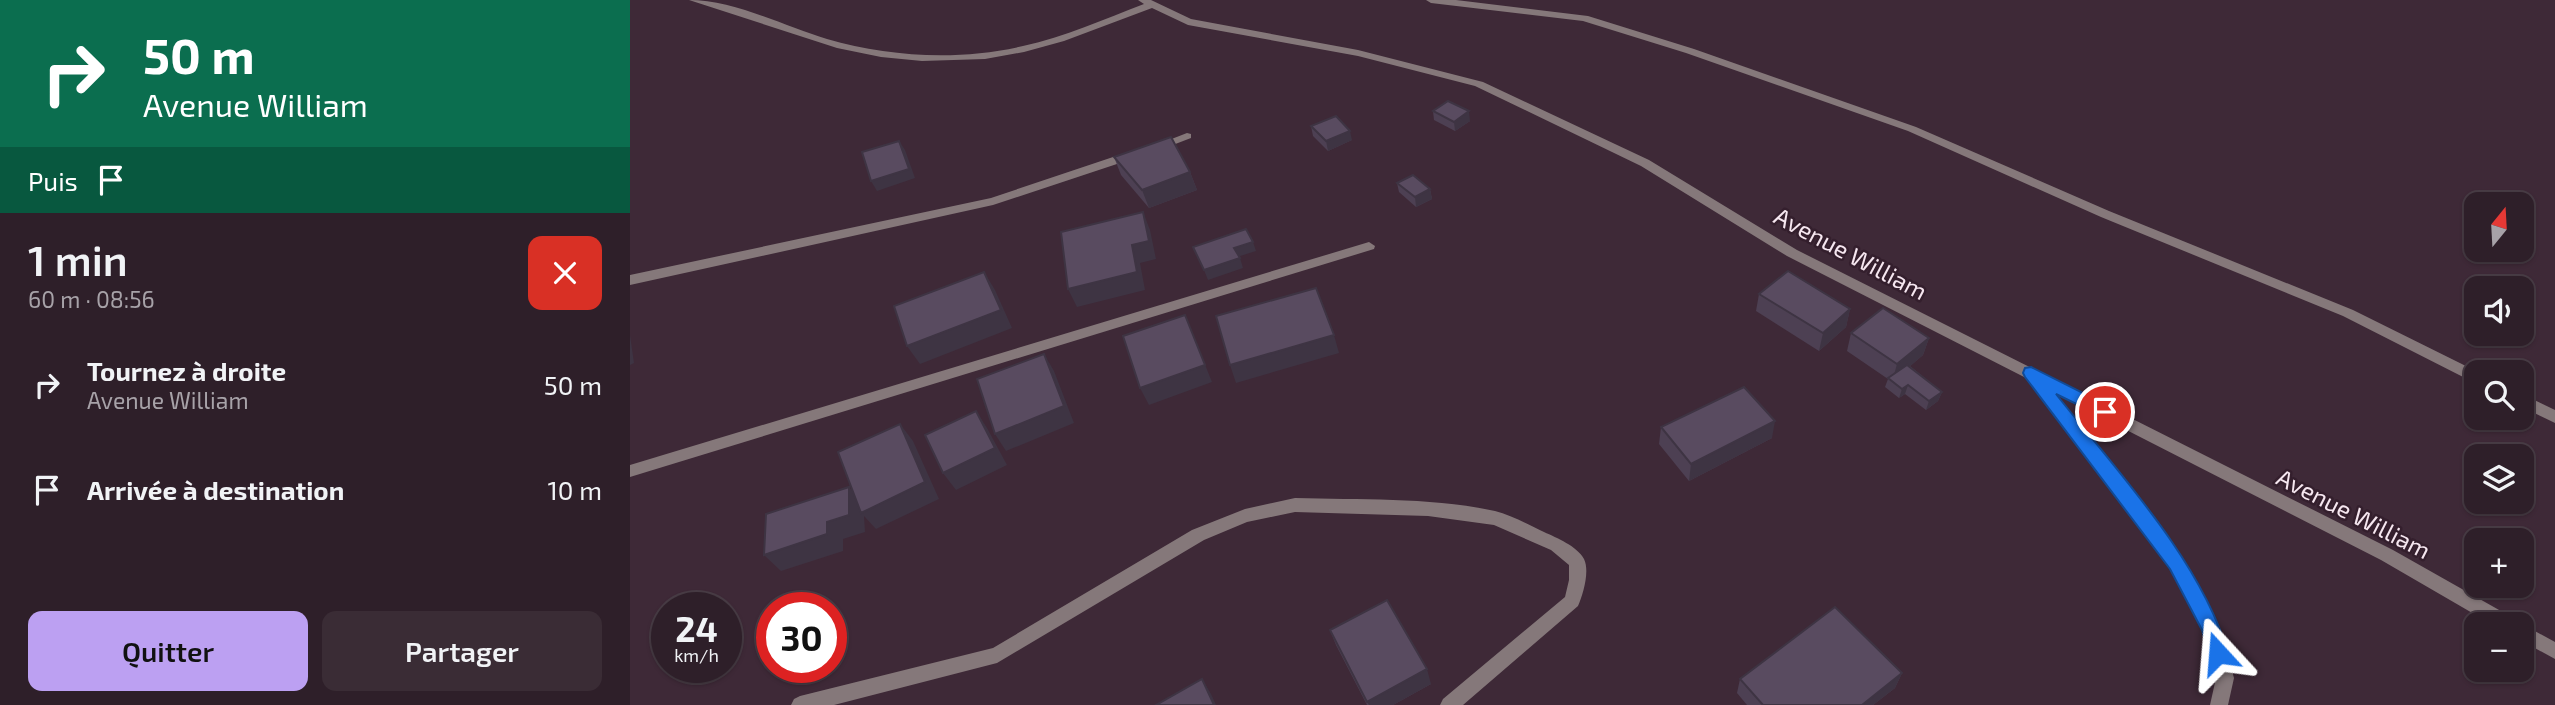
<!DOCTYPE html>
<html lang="fr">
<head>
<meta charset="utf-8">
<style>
  :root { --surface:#2e1f29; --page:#3a2c35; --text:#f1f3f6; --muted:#a7a2a8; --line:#493d46; --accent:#bca0f2 }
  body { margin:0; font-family:"Exo 2",sans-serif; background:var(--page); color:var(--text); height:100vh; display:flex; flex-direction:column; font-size:26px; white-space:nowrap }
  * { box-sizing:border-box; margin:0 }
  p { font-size:23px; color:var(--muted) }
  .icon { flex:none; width:38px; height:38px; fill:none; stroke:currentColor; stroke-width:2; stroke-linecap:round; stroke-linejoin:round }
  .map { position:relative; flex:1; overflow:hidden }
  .details { display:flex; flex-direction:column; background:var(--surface); width:630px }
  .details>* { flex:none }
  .hud { background:#0b6e4f; color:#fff; overflow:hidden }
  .needle { width:46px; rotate:18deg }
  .fabs { position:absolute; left:1834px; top:192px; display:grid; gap:14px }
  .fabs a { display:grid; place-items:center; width:70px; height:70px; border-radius:14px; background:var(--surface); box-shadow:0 2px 5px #0004,0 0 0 2px var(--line); font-size:35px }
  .speed { position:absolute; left:21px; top:592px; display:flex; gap:14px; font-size:35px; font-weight:700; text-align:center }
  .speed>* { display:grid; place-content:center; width:91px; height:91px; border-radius:50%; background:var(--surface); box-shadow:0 2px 5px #0004,0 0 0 2px var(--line); line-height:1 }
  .speed small { font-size:18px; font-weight:400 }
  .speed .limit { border:10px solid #d22; background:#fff; color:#111 }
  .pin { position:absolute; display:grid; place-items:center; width:60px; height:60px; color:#fff; margin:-30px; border:4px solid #fff; border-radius:50%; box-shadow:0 2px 7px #0007 }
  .me { position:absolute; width:77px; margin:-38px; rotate:341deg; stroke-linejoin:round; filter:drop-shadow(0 0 5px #0008) }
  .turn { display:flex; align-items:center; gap:24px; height:147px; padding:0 28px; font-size:32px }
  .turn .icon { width:91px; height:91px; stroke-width:2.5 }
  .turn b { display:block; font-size:49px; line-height:60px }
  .then { display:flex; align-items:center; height:66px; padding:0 28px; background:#0003; gap:14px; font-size:26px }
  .round { display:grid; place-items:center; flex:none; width:74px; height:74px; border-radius:14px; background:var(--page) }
  .head { display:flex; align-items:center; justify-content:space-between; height:119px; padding:0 28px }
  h1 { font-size:42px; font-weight:600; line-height:52px }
  .cta { display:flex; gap:14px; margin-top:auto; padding:14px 28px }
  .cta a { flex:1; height:80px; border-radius:14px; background:var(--accent); color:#111; font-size:28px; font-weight:600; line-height:80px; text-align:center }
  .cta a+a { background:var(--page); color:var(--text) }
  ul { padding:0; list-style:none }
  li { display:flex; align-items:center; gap:21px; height:105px; padding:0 28px }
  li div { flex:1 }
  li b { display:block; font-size:26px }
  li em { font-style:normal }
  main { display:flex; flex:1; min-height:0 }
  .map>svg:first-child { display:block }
</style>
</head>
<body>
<main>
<section class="details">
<div class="hud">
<div class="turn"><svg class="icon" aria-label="right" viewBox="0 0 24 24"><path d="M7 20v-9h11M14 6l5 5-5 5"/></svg><div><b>50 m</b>Avenue William</div></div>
<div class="then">Puis<svg class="icon" aria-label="arrive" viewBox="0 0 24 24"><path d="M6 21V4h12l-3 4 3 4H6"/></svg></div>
</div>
<div class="head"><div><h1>1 min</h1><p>60 m · 08:56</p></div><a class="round" style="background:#d93025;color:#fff"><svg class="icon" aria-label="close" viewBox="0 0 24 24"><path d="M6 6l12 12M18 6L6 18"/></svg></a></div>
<ul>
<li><svg class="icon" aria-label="right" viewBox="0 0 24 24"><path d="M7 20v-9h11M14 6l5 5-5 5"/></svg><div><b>Tournez à droite</b><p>Avenue William</p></div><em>50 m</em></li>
<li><svg class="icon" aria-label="arrive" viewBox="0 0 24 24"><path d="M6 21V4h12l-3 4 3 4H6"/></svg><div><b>Arrivée à destination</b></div><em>10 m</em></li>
</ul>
<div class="cta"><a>Quitter</a><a>Partager</a></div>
</section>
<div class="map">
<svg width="1925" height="705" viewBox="0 0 1925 705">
  <rect width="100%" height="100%" fill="#3e2937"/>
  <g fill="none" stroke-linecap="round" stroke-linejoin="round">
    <g fill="#85787a" fill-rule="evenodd">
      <path d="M796 0H826L958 16 1064 49 1286 127 1479 211 1723 310 1850 373H1846V382L1841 381 1713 316 1471 217 1278 131 1056 53 953 21 801 3Z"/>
      <path d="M1892 394 1925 410V423L1892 407Z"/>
    </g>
    <g fill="#85787a" fill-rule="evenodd">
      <path d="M59 0C104 0 154 26 197 39 259 57 329 61 393 46 435 37 474 19 514 4L508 0H521L561 19 728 50 853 82 1019 160 1167 250 1763 550 1885 619 1887 625H1863L1751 560 1424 393 1553 558 1590 628 1604 678 1598 705H1580L1586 678 1573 629 1541 568 1398 379 1157 256 1011 166 845 86 728 56 558 25 522 8 434 41 394 52 355 59 292 61 251 57 207 48Z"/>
      <path d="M557 133 561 134V138L527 151 521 147Z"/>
      <path d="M504 150 508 151V157L363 205 0 285V275L361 198Z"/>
      <path d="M739 242 745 246 744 249 0 477V465Z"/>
      <path d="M665 498C731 500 800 497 865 511 881 515 899 525 914 532 927 538 947 546 954 559 960 571 953 595 948 606L833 705H810L813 699 935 597 939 580V565L921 550 864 525 798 516 665 512 617 522 574 540 367 663 204 705H161L164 699 170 696 363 648 562 530 615 509Z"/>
      <path d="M1892 624 1925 642V659L1892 641 1890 625Z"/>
    </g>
  </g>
  <g fill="#4d4053">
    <path d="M803 111 840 121 825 131 804 120Z"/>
    <path d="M681 126 722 140 698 151 683 136Z"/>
    <path d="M484 157 560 172 567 190 519 208 491 175Z"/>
    <path d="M767 183 800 189 802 199 786 207 769 192Z"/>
    <path d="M1129 294 1220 309 1216 327 1189 351 1126 311Z"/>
    <path d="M1221 333 1299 338 1293 355 1280 366 1312 392 1308 401 1296 410 1275 394 1269 398 1255 387 1258 379 1217 351Z"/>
    <path d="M1031 427 1142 438 1059 481 1029 444Z"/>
    <path d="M700 630 801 684 763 705H737L706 645Z"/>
    <path d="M1272 673 1265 688 1243 705H1117L1107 693 1110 679Z"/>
  </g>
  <g fill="#3e3443">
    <path d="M839 111 840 121 825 131 824 122Z"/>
    <path d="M720 131 722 140 698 151 696 141Z"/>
    <path d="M269 141 275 150 285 178 247 191 241 181Z"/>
    <path d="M560 172 567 190 519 208 512 190Z"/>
    <path d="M800 189 802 199 786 207 785 197Z"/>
    <path d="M513 212 520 230 526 259 510 263 515 290 447 307 438 289Z"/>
    <path d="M623 242 626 251 607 257 604 248Z"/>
    <path d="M610 258 613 268 578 280 574 270Z"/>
    <path d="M354 272 365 290 382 328 290 364 277 346Z"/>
    <path d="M1220 309 1216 327 1189 351 1193 333Z"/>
    <path d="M555 315 582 382 519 405 510 388Z"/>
    <path d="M0 335 4 363 0 365Z"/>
    <path d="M704 335 709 353 606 383 600 365Z"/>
    <path d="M1299 338 1293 355 1262 382 1267 364Z"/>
    <path d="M414 354 424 371 444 423 376 451 365 434Z"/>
    <path d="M1278 385 1275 394 1269 398 1272 389Z"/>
    <path d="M1312 392 1308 401 1296 410 1299 401Z"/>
    <path d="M346 411 357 428 377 465 326 490 313 473Z"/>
    <path d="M1145 421 1142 438 1059 481 1061 464Z"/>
    <path d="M270 424 283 441 309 499 246 529 234 516 235 532 213 539V551L151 571 134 555 197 522 219 487 234 504Z"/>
    <path d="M797 669 801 684 763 705H739L737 702Z"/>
    <path d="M1272 673 1265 688 1243 705H1232Z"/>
    <path d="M572 679 581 694 586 705H584Z"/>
  </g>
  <g fill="#594b60" stroke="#3e3443" stroke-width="2">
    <path d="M818 101 839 111 824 122 803 111Z"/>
    <path d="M706 116 720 131 696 141 681 126Z"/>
    <path d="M541 137 560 172 512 190 484 157Z"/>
    <path d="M269 141 279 169 241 181 232 152Z"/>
    <path d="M783 175 800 189 785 197 767 183Z"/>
    <path d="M513 212 519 241 502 245 507 272 438 289 431 232Z"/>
    <path d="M616 229 623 242 604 248 610 258 574 270 563 247Z"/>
    <path d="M1158 271 1220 309 1193 333 1129 294Z"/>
    <path d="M354 272 371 310 277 346 264 306Z"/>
    <path d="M686 288 704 335 600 365 586 316Z"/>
    <path d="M1253 308 1299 338 1267 364 1221 333Z"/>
    <path d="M555 315 575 365 510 388 493 336Z"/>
    <path d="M414 354 434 406 365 434 347 379Z"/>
    <path d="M1277 365 1312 392 1299 401 1278 385 1272 389 1258 378Z"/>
    <path d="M1114 387 1145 421 1061 464 1031 427Z"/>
    <path d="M346 411 365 448 313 473 295 435Z"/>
    <path d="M270 424 295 482 231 513 208 452Z"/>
    <path d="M219 487V515L197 522V534L134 555 136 514Z"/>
    <path d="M757 600 797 669 737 702 700 630Z"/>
    <path d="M1205 607 1272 673 1232 705H1133L1110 679Z"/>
    <path d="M572 679 584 705H526Z"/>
  </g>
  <path fill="#1a73e8" stroke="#114b97" stroke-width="2" d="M1401 367 1481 407 1483 412 1481 416 1475 418 1426 394C1486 470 1571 560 1598 653L1595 660 1588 663 1581 660 1572 630 1540 569 1395 377 1393 373 1395 368Z"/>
  <g text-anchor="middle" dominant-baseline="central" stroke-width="5" stroke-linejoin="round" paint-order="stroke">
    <g font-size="24" fill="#f6e7f0" stroke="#341f2d">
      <text transform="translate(1221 253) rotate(28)">Avenue William</text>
      <text transform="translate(1724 513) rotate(27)">Avenue William</text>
    </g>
  </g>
</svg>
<div class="fabs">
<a><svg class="needle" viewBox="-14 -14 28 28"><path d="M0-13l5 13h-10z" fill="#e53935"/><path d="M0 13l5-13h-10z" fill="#a7a2a8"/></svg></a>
<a><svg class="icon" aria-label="sound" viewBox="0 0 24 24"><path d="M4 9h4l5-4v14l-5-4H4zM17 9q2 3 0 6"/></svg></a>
<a><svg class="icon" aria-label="search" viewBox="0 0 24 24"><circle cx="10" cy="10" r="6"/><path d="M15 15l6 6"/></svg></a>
<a><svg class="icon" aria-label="layers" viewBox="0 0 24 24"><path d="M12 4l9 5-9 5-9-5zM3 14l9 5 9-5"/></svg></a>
<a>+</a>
<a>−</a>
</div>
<div class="speed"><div>24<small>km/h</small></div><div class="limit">30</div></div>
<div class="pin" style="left:1475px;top:412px;background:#d93025"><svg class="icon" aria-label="arrive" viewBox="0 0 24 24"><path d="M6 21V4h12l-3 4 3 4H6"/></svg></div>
<svg class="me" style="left:1588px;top:653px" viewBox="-20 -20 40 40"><path d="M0-17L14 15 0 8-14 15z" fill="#1a73e8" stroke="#fff" stroke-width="4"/></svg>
</div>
</main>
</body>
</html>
